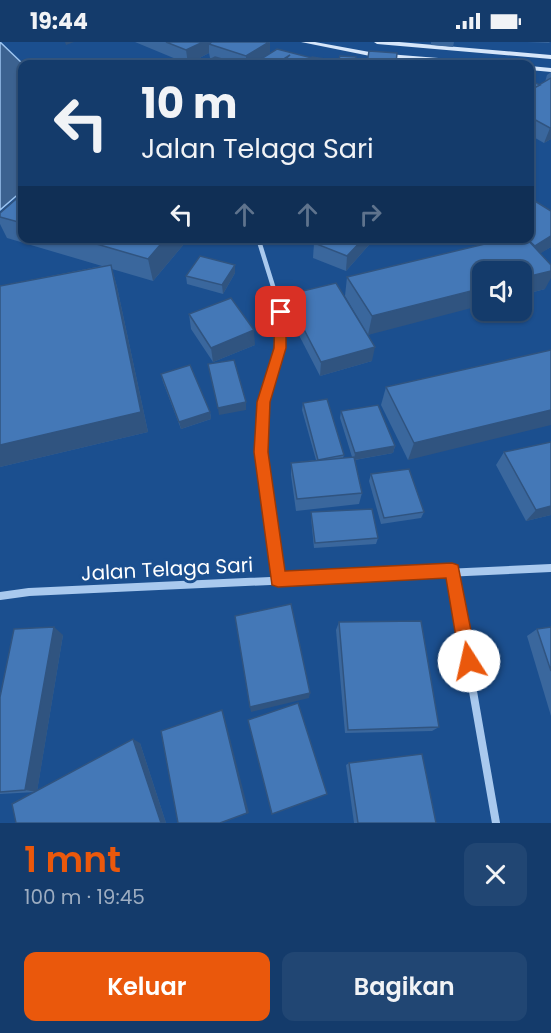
<!DOCTYPE html>
<html lang="id">
<head>
<meta charset="utf-8">
<style>
  :root { --surface:#143b6b; --page:#214673; --text:#f1f3f6; --muted:#9dadc1; --line:#33557e; --accent:#ea580c }
  body { margin:0; font-family:Poppins,sans-serif; background:var(--page); color:var(--text); height:100vh; display:flex; flex-direction:column; font-size:22px; white-space:nowrap }
  * { box-sizing:border-box; margin:0 }
  p { font-size:20px; color:var(--muted) }
  .icon { flex:none; width:33px; height:33px; fill:none; stroke:currentColor; stroke-width:2; stroke-linecap:round; stroke-linejoin:round }
  .map { position:relative; height:781px; overflow:hidden }
  .details { display:flex; flex-direction:column; background:var(--surface); flex:1 }
  .details>* { flex:none }
  .top-card { position:absolute; left:18px; top:18px; width:516px; height:183px; border-radius:12px; box-shadow:0 2px 4px #0004,0 0 0 2px var(--line); background:#143b6b; color:var(--text); overflow:hidden }
  .controls { position:absolute; left:472px; top:219px; display:grid; gap:12px }
  .controls a { display:grid; place-items:center; width:60px; height:60px; border-radius:12px; background:var(--surface); box-shadow:0 2px 4px #0004,0 0 0 2px var(--line); font-size:30px }
  .pin { position:absolute; display:grid; place-items:center; width:51px; height:51px; color:#fff; margin:-26px; border-radius:12px; box-shadow:0 3px 9px #0006 }
  .me { position:absolute; width:66px; margin:-33px; rotate:350deg; stroke-linejoin:round; filter:drop-shadow(0 0 4px #0008) }
  .turn { display:flex; align-items:center; gap:21px; height:126px; padding:0 24px; font-size:27px }
  .turn .icon { width:78px; height:78px; stroke-width:2.5 }
  .turn b { display:block; font-size:42px; line-height:51px }
  .lanes { display:flex; align-items:center; height:57px; padding:0 24px; background:#0003; justify-content:center; gap:30px; direction:ltr }
  .lanes .off { opacity:.35 }
  .round { display:grid; place-items:center; flex:none; width:63px; height:63px; border-radius:12px; background:var(--page) }
  .summary { display:flex; align-items:center; justify-content:space-between; height:102px; padding:0 24px }
  h1 { font-size:36px; font-weight:600; line-height:45px; color:var(--accent) }
  .action { display:flex; gap:12px; margin-top:auto; padding:12px 24px }
  .action a { flex:1; height:69px; border-radius:12px; background:var(--accent); color:#fff; font-size:24px; font-weight:600; line-height:69px; text-align:center }
  .action a+a { background:var(--page); color:var(--text) }
  .status { display:flex; justify-content:space-between; align-items:center; height:42px; padding:0 30px; background:var(--surface); direction:ltr }
  .status svg { height:16px; fill:currentColor }
  .map>svg:first-child { display:block }
</style>
</head>
<body>
<div class="status"><b>19:44</b><svg viewBox="0 0 49 12"><path d="M0 12V9h3v3zM5 12V6h3v6zM10 12V3h3v9zM15 12V0h3v12zM26 1h20v11H26zM47 4h2v5h-2z"/></svg></div>
<div class="map">
<svg width="551" height="781" viewBox="0 0 551 781">
  <rect width="100%" height="100%" fill="#1b4f8f"/>
  <path fill="#3c6290" stroke="#9cc4f0" stroke-width="1.5" d="M0 0 23 22 22 149 0 168Z"/>
  <g fill="none" stroke-linecap="round" stroke-linejoin="round">
    <path stroke="#a9c9ee" stroke-width="4.5" d="M258 196 281 270 280 295"/>
    <path stroke="#a9c9ee" stroke-width="6" d="M274 508C268 460 255 409 263 361 267 338 280 317 280 294"/>
    <g stroke="#a9c9ee" stroke-width="8">
      <path d="M274 507 278 538"/>
      <path d="M452 529 496 781"/>
      <path d="M0 554 29 550 551 526"/>
    </g>
    <g fill="#d6e6fa" fill-rule="evenodd">
      <path d="M301 0H315L375 11 489 20 492 22H470L375 15Z"/>
      <path d="M374 0H399L551 13V17L377 2Z"/>
      <path d="M530 24 551 26V30L530 28Z"/>
    </g>
  </g>
  <g fill="#3a679d">
    <path d="M135 0H270V11L332 18V22H202L212 17 210 16 209 11 188 22Z"/>
    <path d="M431 0H454L453 5 431 3Z"/>
    <path d="M527 0H550L549 1Z"/>
    <path d="M551 30V97L544 101 530 93V40L540 43 545 40 547 33Z"/>
    <path d="M22 152V196H189L153 239 112 227 117 245 148 390 0 425V244L102 224 7 196 0 182V171Z"/>
    <path d="M318 196H375L346 229 313 216 314 201Z"/>
    <path d="M495 196H530L551 205 540 211 545 247 522 253V230L368 293 345 254 347 235 499 199Z"/>
    <path d="M235 231 223 252 187 242 186 234Z"/>
    <path d="M286 253 372 319 320 334 286 268Z"/>
    <path d="M189 272 255 303 213 320 191 287Z"/>
    <path d="M551 308 408 418 381 363 386 345Z"/>
    <path d="M161 332 210 370 211 377 181 387 163 340Z"/>
    <path d="M303 361 344 413 343 416 352 415 340 376 341 369 395 404 393 411 355 418 362 451 359 462 296 469 291 433V421L316 418 302 368Z"/>
    <path d="M504 410 551 473 526 479 496 423Z"/>
    <path d="M371 432 424 470 421 476 381 482 369 439Z"/>
    <path d="M311 470 378 496 376 502 314 506 311 476Z"/>
    <path d="M339 580 439 685 432 689 345 691 336 588Z"/>
    <path d="M551 585V674L527 594 537 587Z"/>
    <path d="M63 593 37 749 140 701 166 781H16L36 750 0 752V655Z"/>
    <path d="M349 721 436 781H354L346 723Z"/>
  </g>
  <g fill="#305480">
    <path d="M65 0H74L66 3Z"/>
    <path d="M203 0H231L209 2V11L188 22 186 8Z"/>
    <path d="M270 0V14L256 22H246V14Z"/>
    <path d="M550 86H551V97L544 101Z"/>
    <path d="M551 194V205L528 219 535 204Z"/>
    <path d="M166 196H189L153 239 148 217Z"/>
    <path d="M364 196H375L346 229 347 214Z"/>
    <path d="M111 223 117 245 148 390 0 425V403Z"/>
    <path d="M235 223V231L223 252 222 243Z"/>
    <path d="M551 229V236L545 247 522 253V236Z"/>
    <path d="M483 246V263L368 293 372 274Z"/>
    <path d="M254 288 255 303 213 320 211 306Z"/>
    <path d="M375 305 372 319 320 334 321 320Z"/>
    <path d="M246 360V368L219 373 218 366Z"/>
    <path d="M551 368V383L408 418 414 401Z"/>
    <path d="M210 370 211 377 181 387 179 380Z"/>
    <path d="M395 404 393 411 354 418 355 411Z"/>
    <path d="M551 464V473L526 479 536 468Z"/>
    <path d="M54 585 63 593 37 750 25 748Z"/>
    <path d="M310 651 309 656 251 670 250 665Z"/>
    <path d="M222 668 224 673 249 771 220 781Z"/>
    <path d="M133 697 140 701 166 781H161Z"/>
  </g>
  <g fill="#4478b7" stroke="#305480" stroke-width="1.5">
    <path d="M166 0H203L186 8Z"/>
    <path d="M212 0H269L246 14 209 2Z"/>
    <path d="M277 7 312 16 309 22H280L290 13 276 22H253Z"/>
    <path d="M369 9 397 11 396 22H367Z"/>
    <path d="M340 14 356 15 354 22H337Z"/>
    <path d="M215 15 239 22H202Z"/>
    <path d="M312 15 332 18 330 22H309Z"/>
    <path d="M551 36V86H550L530 75V48Z"/>
    <path d="M531 39 540 43 530 48V40Z"/>
    <path d="M22 152V181L0 175V171Z"/>
    <path d="M530 156 551 169V194L535 204 526 196H530Z"/>
    <path d="M76 196H166L148 217Z"/>
    <path d="M318 196H364L347 214 314 201Z"/>
    <path d="M510 196H526L551 223V229L522 236V230H483V246L372 274 347 235Z"/>
    <path d="M200 214 235 223 222 243 186 234Z"/>
    <path d="M111 223 141 370 0 403V244Z"/>
    <path d="M336 241 375 305 321 320 286 253Z"/>
    <path d="M231 256 254 288 211 306 189 272Z"/>
    <path d="M551 308V368L414 401 386 345Z"/>
    <path d="M234 318 246 360 218 366 208 322Z"/>
    <path d="M190 323 210 370 179 380 161 332Z"/>
    <path d="M327 357 344 413 318 418 303 361Z"/>
    <path d="M378 363 395 404 355 411 341 369Z"/>
    <path d="M551 400V464L536 468 504 410Z"/>
    <path d="M354 415 362 451 297 457 291 421Z"/>
    <path d="M409 427 424 470 384 476 371 432Z"/>
    <path d="M372 467 378 496 315 501 311 470Z"/>
    <path d="M291 562 310 651 250 665 235 574Z"/>
    <path d="M421 579 439 685 348 688 339 580Z"/>
    <path d="M54 585 25 748 0 750V655L14 587Z"/>
    <path d="M551 585V629L537 587Z"/>
    <path d="M298 661 327 752 272 772 248 678Z"/>
    <path d="M222 668 247 771 220 781H178L161 689Z"/>
    <path d="M133 697 161 781H16L12 762Z"/>
    <path d="M422 712 436 781H358L349 721Z"/>
  </g>
  <path fill="#ea580c" stroke="#983908" stroke-width="1.5" d="M281 266 286 270V306L270 360 268 410 285 529 452 521 458 523 477 619 475 625 469 627 463 625 460 619 446 536 278 545 272 543 254 410 257 360 274 306 275 270Z"/>
  <g text-anchor="middle" dominant-baseline="central" stroke-width="6" stroke-linejoin="round" paint-order="stroke">
    <g font-size="20" fill="#fff" stroke="#1b4f8f">
      <text transform="translate(167 527) rotate(-3)">Jalan Telaga Sari</text>
    </g>
  </g>
</svg>
<div class="controls">
<a><svg class="icon" aria-label="sound" viewBox="0 0 24 24"><path d="M4 9h4l5-4v14l-5-4H4zM17 9q2 3 0 6"/></svg></a>
</div>
<div class="pin" style="left:281px;top:270px;background:#d93025"><svg class="icon" aria-label="arrive" viewBox="0 0 24 24"><path d="M6 21V4h12l-3 4 3 4H6"/></svg></div>
<svg class="me" style="left:469px;top:619px" viewBox="-20 -20 40 40"><circle r="19" fill="#fff"/><path d="M0-13L10 11 0 6-10 11z" fill="#ea580c"/></svg>
<div class="top-card">
<div class="turn"><svg class="icon" aria-label="left" viewBox="0 0 24 24"><path d="M17 20v-9H6M10 6l-5 5 5 5"/></svg><div><b>10 m</b>Jalan Telaga Sari</div></div>
<div class="lanes"><svg class="icon" aria-label="left" viewBox="0 0 24 24"><path d="M17 20v-9H6M10 6l-5 5 5 5"/></svg><svg class="icon off" aria-label="ahead" viewBox="0 0 24 24"><path d="M12 20V5M6 11l6-6 6 6"/></svg><svg class="icon off" aria-label="ahead" viewBox="0 0 24 24"><path d="M12 20V5M6 11l6-6 6 6"/></svg><svg class="icon off" aria-label="right" viewBox="0 0 24 24"><path d="M7 20v-9h11M14 6l5 5-5 5"/></svg></div>
</div>
</div>
<section class="details">
<div class="summary"><div><h1>1 mnt</h1><p>100 m · 19:45</p></div><a class="round"><svg class="icon" aria-label="close" viewBox="0 0 24 24"><path d="M6 6l12 12M18 6L6 18"/></svg></a></div>
<div class="action"><a>Keluar</a><a>Bagikan</a></div>
</section>
</body>
</html>
